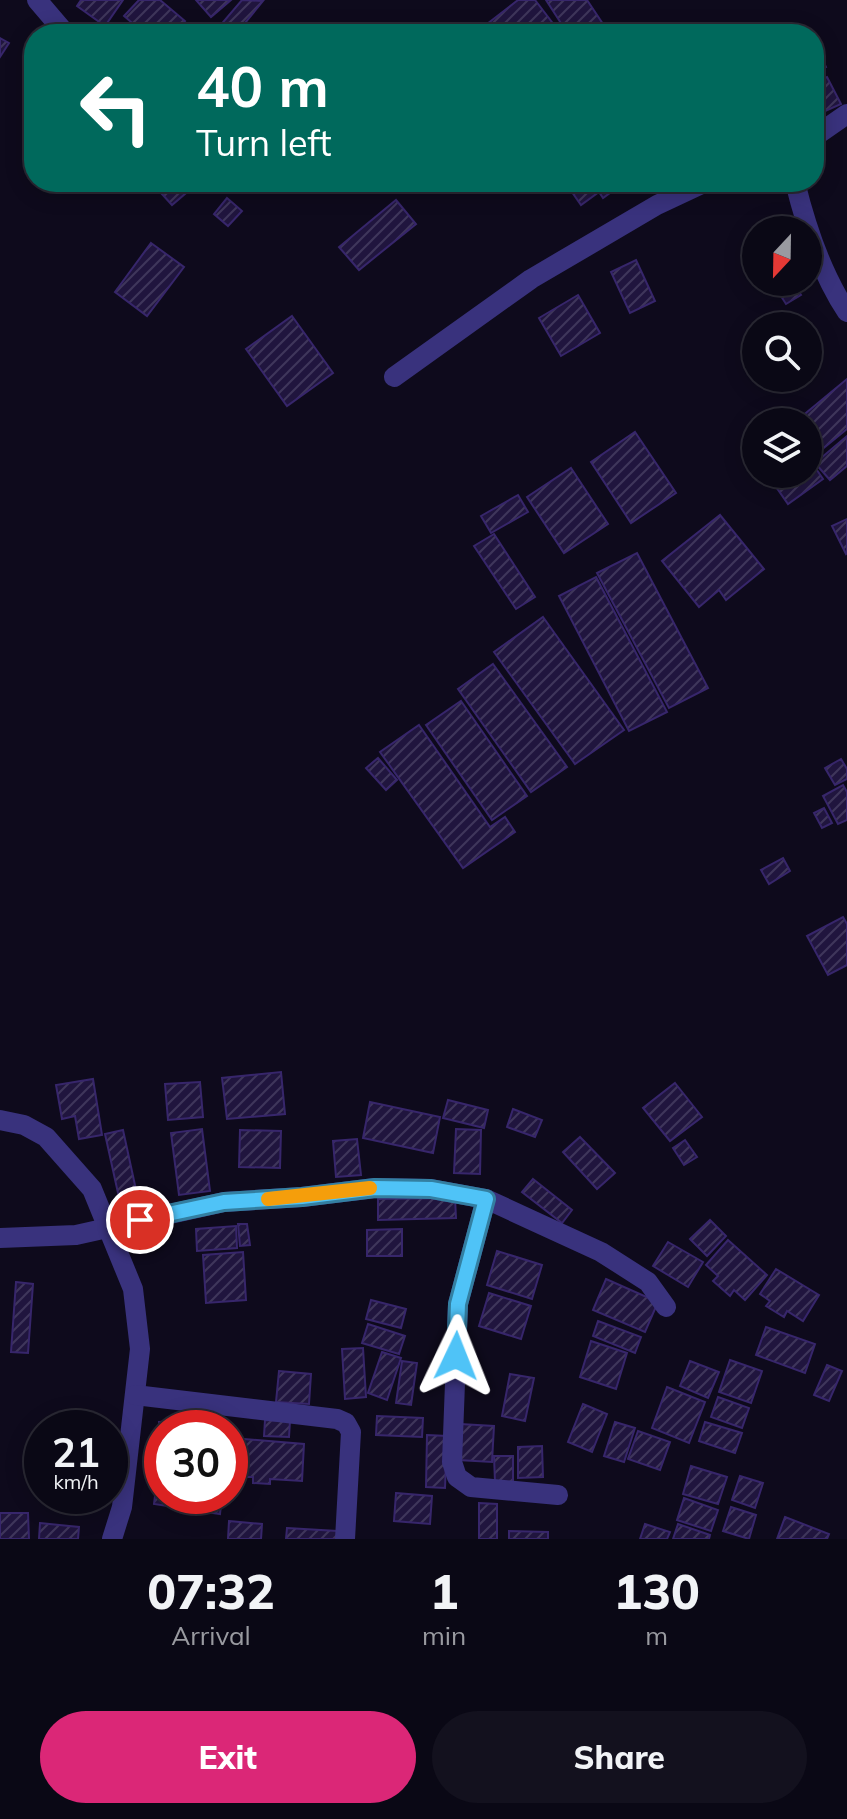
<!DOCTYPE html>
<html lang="en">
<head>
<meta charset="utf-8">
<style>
  :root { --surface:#0a0815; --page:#13111e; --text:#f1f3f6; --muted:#999aa0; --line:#2a2934; --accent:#db2777 }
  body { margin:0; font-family:Mulish,sans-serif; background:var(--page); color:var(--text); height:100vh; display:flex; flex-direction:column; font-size:30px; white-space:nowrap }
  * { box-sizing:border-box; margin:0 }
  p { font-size:26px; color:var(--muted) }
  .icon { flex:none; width:44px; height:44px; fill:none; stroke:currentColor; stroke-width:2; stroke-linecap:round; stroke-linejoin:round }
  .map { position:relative; height:1539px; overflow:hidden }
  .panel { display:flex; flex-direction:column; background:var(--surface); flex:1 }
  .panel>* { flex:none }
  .top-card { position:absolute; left:24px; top:24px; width:800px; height:168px; border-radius:32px; box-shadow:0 4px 20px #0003,0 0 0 2px var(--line); background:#00695c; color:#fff; overflow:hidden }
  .needle { width:52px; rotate:202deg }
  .buttons { position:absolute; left:742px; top:216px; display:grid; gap:16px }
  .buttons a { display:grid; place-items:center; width:80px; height:80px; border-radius:50%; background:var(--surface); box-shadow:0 4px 20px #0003,0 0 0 2px var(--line); font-size:40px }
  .speed { position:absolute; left:24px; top:1410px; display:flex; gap:16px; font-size:40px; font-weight:700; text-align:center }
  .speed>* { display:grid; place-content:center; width:104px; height:104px; border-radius:50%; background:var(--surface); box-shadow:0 4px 20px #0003,0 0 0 2px var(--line); line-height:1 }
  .speed small { font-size:20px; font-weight:400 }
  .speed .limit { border:12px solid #d22; background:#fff; color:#111 }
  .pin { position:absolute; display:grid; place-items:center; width:68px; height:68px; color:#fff; margin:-34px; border:4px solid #fff; border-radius:50%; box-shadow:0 2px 8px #0007 }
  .me { position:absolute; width:88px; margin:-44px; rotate:2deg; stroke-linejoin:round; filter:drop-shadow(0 0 6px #0008) }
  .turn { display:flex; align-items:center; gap:28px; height:168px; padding:0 40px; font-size:36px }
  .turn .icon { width:104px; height:104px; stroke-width:2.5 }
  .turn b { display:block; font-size:56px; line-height:68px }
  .eta { display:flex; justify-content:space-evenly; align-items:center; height:136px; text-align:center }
  .eta b { font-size:48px; font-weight:800; line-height:56px }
  .primary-button { display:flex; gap:16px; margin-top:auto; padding:16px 40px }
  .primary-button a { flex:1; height:92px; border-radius:48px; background:var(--accent); color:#fff; font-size:32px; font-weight:800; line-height:92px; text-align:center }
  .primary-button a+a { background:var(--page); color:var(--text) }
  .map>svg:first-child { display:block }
</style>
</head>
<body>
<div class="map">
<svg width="847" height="1539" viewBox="0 0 847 1539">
  <defs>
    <pattern id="building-hatch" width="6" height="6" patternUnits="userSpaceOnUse" patternTransform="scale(2)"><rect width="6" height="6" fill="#20153e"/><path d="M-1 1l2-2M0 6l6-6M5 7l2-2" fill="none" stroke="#3f365b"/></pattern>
  </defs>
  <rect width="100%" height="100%" fill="#0e0a1c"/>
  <g fill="url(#building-hatch)" stroke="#37266b" stroke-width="2">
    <path d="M81 0H123L105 26 77 6Z"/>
    <path d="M139 0H160L185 21 174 34H145L124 16Z"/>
    <path d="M196 0H231L211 17Z"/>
    <path d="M242 0 263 1 236 34H226L218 28Z"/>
    <path d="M518 0H535L561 34H474Z"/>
    <path d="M546 0H587L605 27 594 34H568Z"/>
    <path d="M0 38 9 43 0 57Z"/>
    <path d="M814 42 826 67 814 73Z"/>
    <path d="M827 77 841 104 814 116V83Z"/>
    <path d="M151 182H199L172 205Z"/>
    <path d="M565 182H614L618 187 603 198 599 192 581 205Z"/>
    <path d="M227 198 242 211 228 226 214 214Z"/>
    <path d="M396 200 416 224 359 270 339 247Z"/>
    <path d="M151 243 184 267 147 316 115 292Z"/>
    <path d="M636 260 655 301 630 313 611 272Z"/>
    <path d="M772 282H793L801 295 786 304Z"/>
    <path d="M578 295 600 333 561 356 539 318Z"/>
    <path d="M292 316 333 373 287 406 246 349Z"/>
    <path d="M847 379V429L815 455 808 447V422H795Z"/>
    <path d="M635 432 676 493 631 523 591 462Z"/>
    <path d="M847 436V466L830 480 815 463Z"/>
    <path d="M808 457 823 479 788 504 767 474H808Z"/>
    <path d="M571 468 608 524 564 553 527 497Z"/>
    <path d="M518 495 528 512 491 533 481 516Z"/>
    <path d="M720 515 764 569 726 600 719 590 699 607 662 561Z"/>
    <path d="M847 519V553L846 554 832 526Z"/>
    <path d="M494 534 535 597 516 609 474 546Z"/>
    <path d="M637 553 708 688 669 708 597 573Z"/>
    <path d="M596 577 667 712 629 731 559 596Z"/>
    <path d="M543 617 624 730 575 764 494 652Z"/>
    <path d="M493 664 567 767 531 792 458 689Z"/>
    <path d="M461 701 527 796 492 820 426 725Z"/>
    <path d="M419 725 490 827 505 817 515 832 463 868 380 752Z"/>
    <path d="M378 758 397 780 386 790 366 768Z"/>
    <path d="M841 759 847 769V779L835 785 825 768Z"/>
    <path d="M843 785 847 792V820L838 824 823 796Z"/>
    <path d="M824 808 832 823 822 828 814 813Z"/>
    <path d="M783 858 790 871 769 884 761 870Z"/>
    <path d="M843 917 847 924V965L828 975 807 936Z"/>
    <path d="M281 1072 285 1114 227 1119 222 1078Z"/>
    <path d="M93 1079 102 1135 79 1139 75 1116 62 1119 56 1085Z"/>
    <path d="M200 1082 203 1117 168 1120 165 1084Z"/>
    <path d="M675 1083 702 1117 670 1141 643 1108Z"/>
    <path d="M448 1100 488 1110 484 1128 443 1118Z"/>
    <path d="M370 1102 440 1117 433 1153 363 1138Z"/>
    <path d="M513 1109 542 1120 535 1137 507 1127Z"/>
    <path d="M202 1129 210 1191 179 1195 171 1133Z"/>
    <path d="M456 1129 481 1130 480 1174 454 1173Z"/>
    <path d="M123 1130 138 1199 120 1202 105 1134Z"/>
    <path d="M240 1130 281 1131 280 1168 239 1167Z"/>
    <path d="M580 1137 615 1173 597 1189 563 1152Z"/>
    <path d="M357 1139 361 1175 336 1177 333 1141Z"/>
    <path d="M685 1140 697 1157 684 1165 673 1148Z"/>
    <path d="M533 1179 572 1210 562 1223 522 1192Z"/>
    <path d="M455 1198 456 1218 378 1220V1199Z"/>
    <path d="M710 1220 726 1236 707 1256 690 1239Z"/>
    <path d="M238 1224H247L250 1245 240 1246Z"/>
    <path d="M236 1226 237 1248 197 1251 196 1229Z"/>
    <path d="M402 1229V1256H367V1230Z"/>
    <path d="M728 1240 767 1275 745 1300 734 1290 730 1296 713 1281 718 1276 706 1265Z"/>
    <path d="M668 1242 703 1262 688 1287 653 1266Z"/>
    <path d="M497 1251 542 1265 532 1299 487 1285Z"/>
    <path d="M243 1252 246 1300 206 1303 203 1255Z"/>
    <path d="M776 1269 819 1295 803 1321 787 1311 784 1317 766 1306 770 1301 760 1294Z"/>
    <path d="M606 1279 658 1302 645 1332 593 1310Z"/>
    <path d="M16 1282 33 1284 28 1353 11 1352Z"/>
    <path d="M489 1293 531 1306 521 1339 479 1326Z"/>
    <path d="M371 1300 406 1309 401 1328 366 1319Z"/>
    <path d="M598 1321 641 1337 635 1353 593 1336Z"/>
    <path d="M368 1324 405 1336 399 1354 362 1343Z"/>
    <path d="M766 1327 815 1344 805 1373 756 1355Z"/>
    <path d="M591 1341 627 1353 616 1389 580 1377Z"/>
    <path d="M363 1348 366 1397 345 1399 342 1349Z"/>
    <path d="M382 1352 401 1358 387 1400 368 1393Z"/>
    <path d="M730 1360 762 1371 751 1403 719 1392Z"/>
    <path d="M402 1361 417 1363 411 1405 396 1403Z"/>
    <path d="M690 1361 719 1372 708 1398 680 1386Z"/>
    <path d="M827 1365 842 1371 829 1401 814 1395Z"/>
    <path d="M279 1371 311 1374 309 1404 276 1402Z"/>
    <path d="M510 1374 534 1378 525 1421 502 1416Z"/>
    <path d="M667 1387 705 1402 689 1443 652 1428Z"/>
    <path d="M718 1397 749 1408 742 1428 711 1417Z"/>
    <path d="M583 1404 607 1414 592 1452 568 1442Z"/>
    <path d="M377 1416 423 1418 422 1437 376 1435Z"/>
    <path d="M265 1420 290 1421 289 1437 264 1436Z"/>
    <path d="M179 1421 180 1428H162L161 1454 159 1422Z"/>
    <path d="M615 1422 635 1428 624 1462 604 1456Z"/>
    <path d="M705 1422 742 1433 735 1453 699 1441Z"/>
    <path d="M460 1424 494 1426 492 1462 458 1460Z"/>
    <path d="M638 1431 670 1442 660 1470 628 1459Z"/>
    <path d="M230 1435 237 1436 234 1461 230 1460Z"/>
    <path d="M427 1435 447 1436 445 1488 426 1487Z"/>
    <path d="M244 1439 304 1444 302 1481 270 1479V1484L253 1483V1477H241Z"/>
    <path d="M542 1446 543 1477 518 1478V1447Z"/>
    <path d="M494 1456H513V1482H495Z"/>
    <path d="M691 1466 727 1477 718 1504 683 1494Z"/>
    <path d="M740 1476 763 1483 755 1508 732 1500Z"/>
    <path d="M157 1480H162V1496H222L220 1514 154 1504Z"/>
    <path d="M396 1493 432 1496 430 1524 394 1521Z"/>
    <path d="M684 1498 718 1510 711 1531 677 1520Z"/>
    <path d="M479 1503 497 1504V1539H479Z"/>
    <path d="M731 1507 756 1515 749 1539 723 1531Z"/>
    <path d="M0 1513H28L29 1539H0Z"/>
    <path d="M785 1517 829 1534 827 1539H777Z"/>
    <path d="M229 1521 262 1524 261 1539H228Z"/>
    <path d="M40 1523 79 1527 78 1539H39Z"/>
    <path d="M645 1524 670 1532 667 1539H640Z"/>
    <path d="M678 1524 710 1535 709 1539H673Z"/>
    <path d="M287 1528 337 1531V1539H286Z"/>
    <path d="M509 1531 548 1532V1539H509Z"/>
  </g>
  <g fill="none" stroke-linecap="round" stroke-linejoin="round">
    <g stroke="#39327d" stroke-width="20">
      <path d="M37 0 66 34"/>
      <path d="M814 137 847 114"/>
      <path d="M795 182C806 227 821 273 847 312"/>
      <path d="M394 377 531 279 657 205 706 182"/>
      <path d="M0 1120 24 1125 46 1137 92 1189 133 1289 140 1349 122 1507 112 1539"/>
      <path d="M486 1199 458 1304 452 1462 457 1477 471 1487 558 1495"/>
      <path d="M0 1238 76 1235 224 1202 302 1197 375 1188 431 1189 486 1199 601 1252 648 1282 666 1307"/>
      <path d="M135 1395 337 1419 346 1423 351 1432 345 1539"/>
    </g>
  </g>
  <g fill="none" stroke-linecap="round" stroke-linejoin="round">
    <g stroke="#337fa1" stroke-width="20">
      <path id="route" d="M140 1220 224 1202 302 1197 375 1188 431 1189 486 1199 458 1304 456 1356"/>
    </g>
    <use href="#route" stroke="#4fc3f7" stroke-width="14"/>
    <path stroke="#f59e0b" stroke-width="14" d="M268 1199 370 1188"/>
  </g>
</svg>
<div class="buttons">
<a><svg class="needle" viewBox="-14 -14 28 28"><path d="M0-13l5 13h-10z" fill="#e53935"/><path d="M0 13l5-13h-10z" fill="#999aa0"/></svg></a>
<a><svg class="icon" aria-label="search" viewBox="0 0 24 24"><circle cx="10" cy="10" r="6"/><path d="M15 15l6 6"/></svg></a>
<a><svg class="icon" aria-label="layers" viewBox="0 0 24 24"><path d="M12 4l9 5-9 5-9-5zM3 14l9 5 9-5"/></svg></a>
</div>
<div class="speed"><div>21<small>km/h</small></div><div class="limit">30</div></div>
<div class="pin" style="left:140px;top:1220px;background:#d93025"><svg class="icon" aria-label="arrive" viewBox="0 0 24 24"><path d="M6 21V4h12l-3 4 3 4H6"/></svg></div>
<svg class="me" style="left:456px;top:1356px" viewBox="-20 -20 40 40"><path d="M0-17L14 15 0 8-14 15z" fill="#4fc3f7" stroke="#fff" stroke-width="4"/></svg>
<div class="top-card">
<div class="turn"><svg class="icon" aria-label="left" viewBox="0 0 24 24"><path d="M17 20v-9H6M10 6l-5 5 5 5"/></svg><div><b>40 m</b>Turn left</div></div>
</div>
</div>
<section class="panel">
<div class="eta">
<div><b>07:32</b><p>Arrival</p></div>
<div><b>1</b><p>min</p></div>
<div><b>130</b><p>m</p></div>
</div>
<div class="primary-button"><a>Exit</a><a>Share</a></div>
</section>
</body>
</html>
